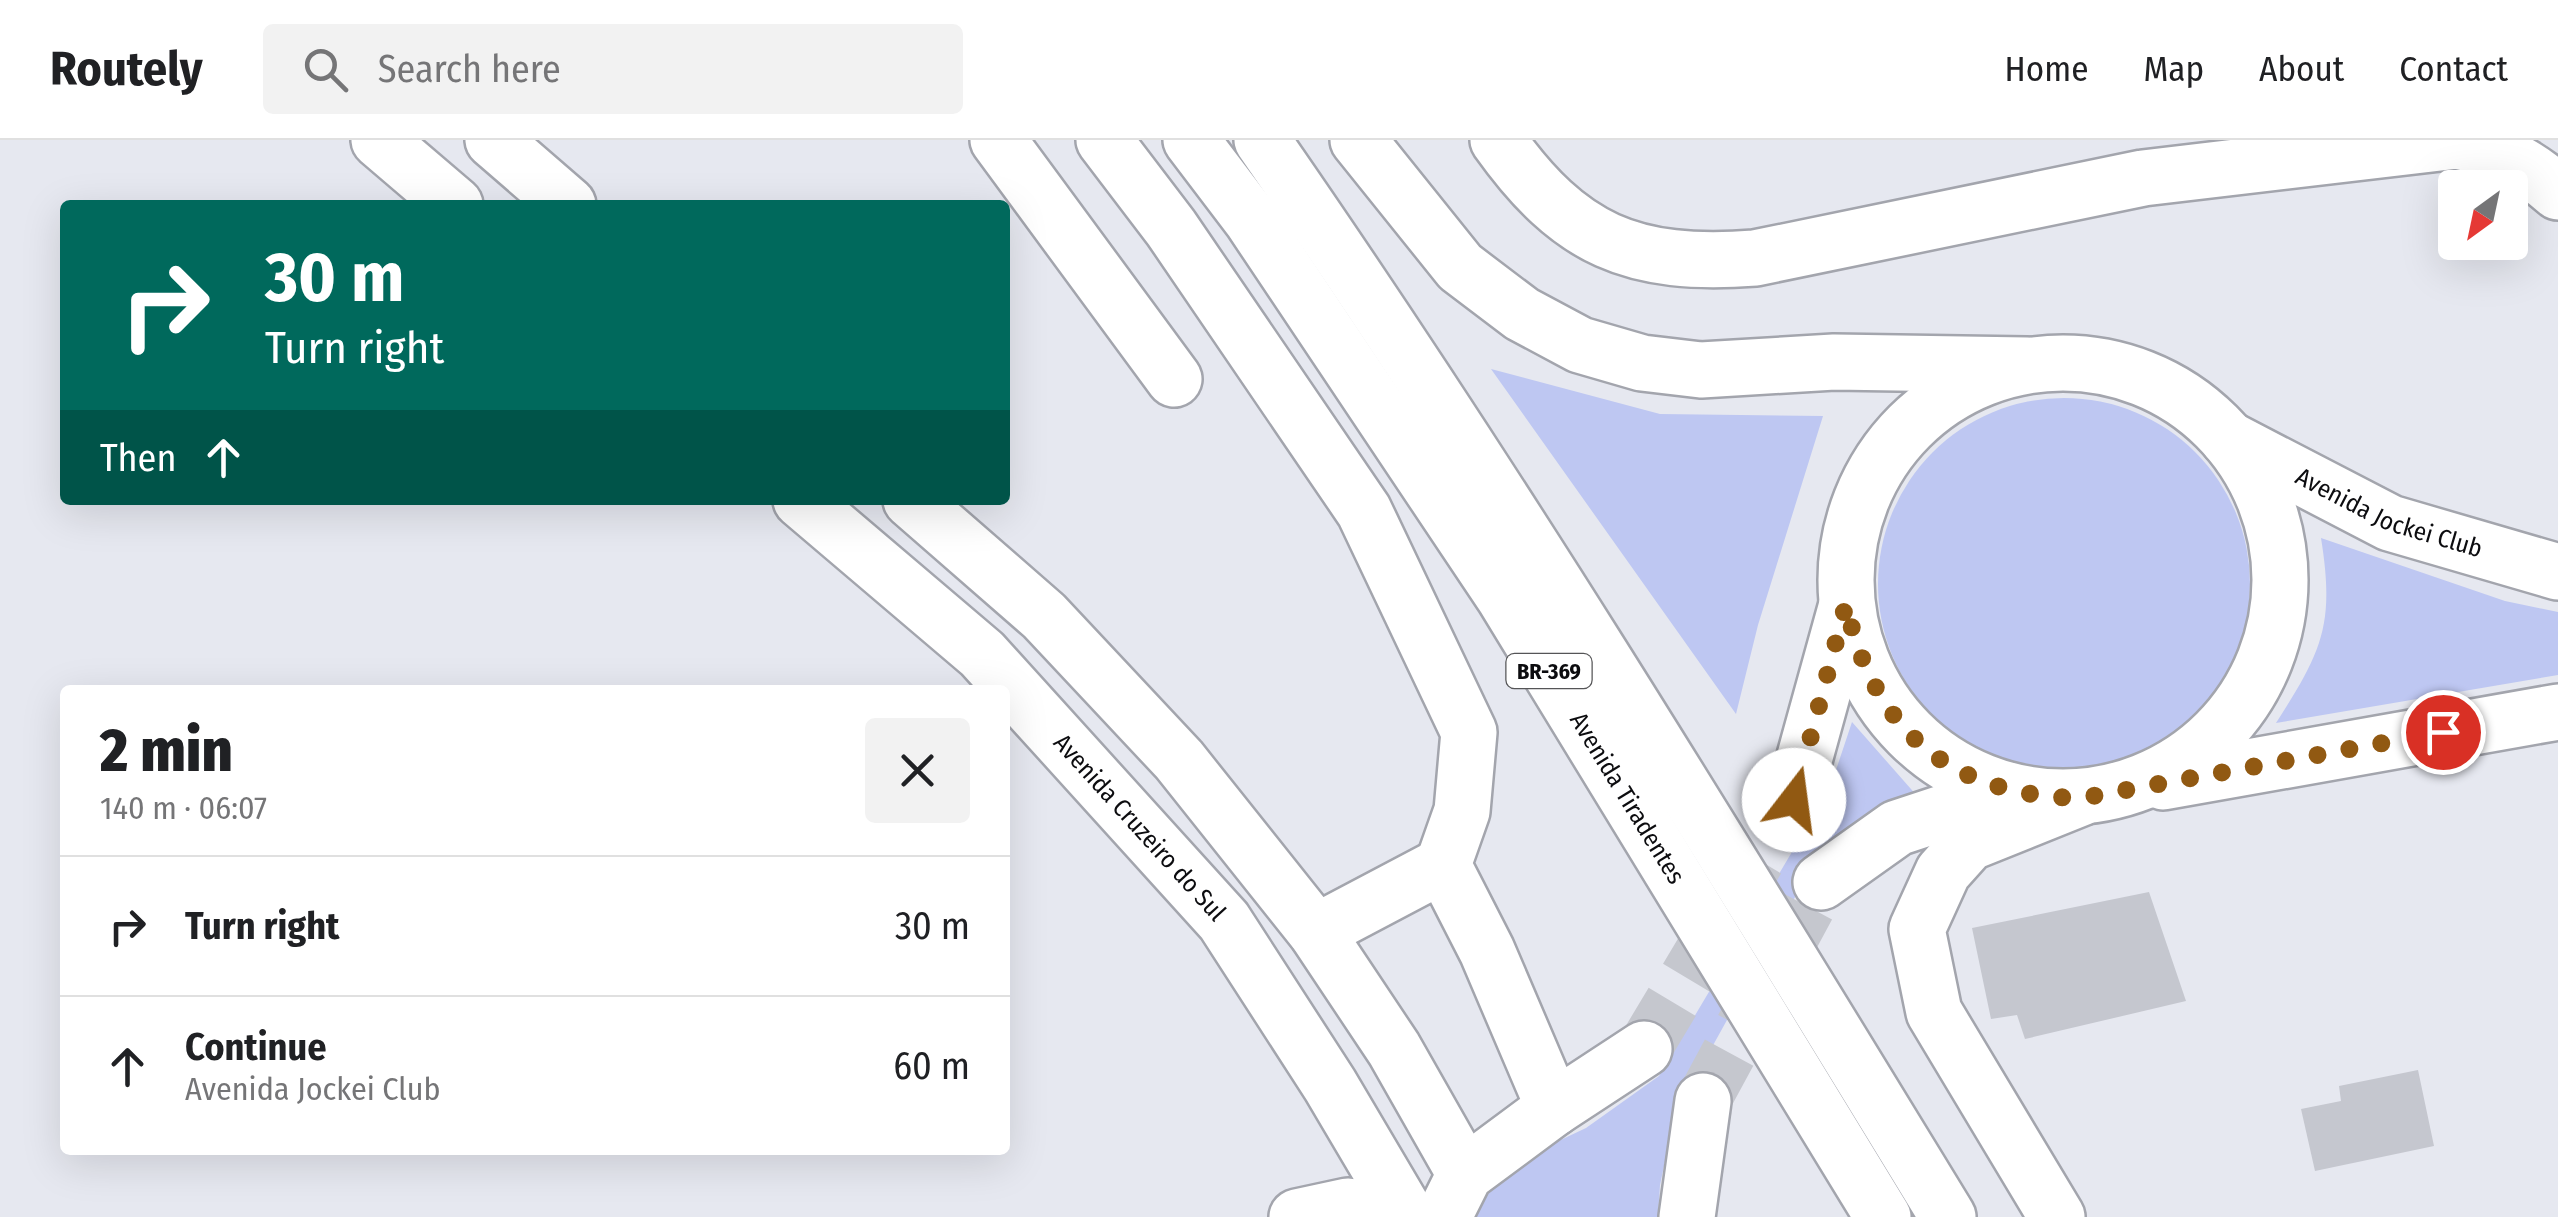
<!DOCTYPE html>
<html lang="en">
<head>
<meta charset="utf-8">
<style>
  :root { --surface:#fff; --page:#f2f2f2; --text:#202124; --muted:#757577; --line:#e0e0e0 }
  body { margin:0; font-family:"Fira Sans Condensed",sans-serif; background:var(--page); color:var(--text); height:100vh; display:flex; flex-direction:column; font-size:38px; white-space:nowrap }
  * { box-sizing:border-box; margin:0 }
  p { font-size:32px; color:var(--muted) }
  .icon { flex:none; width:55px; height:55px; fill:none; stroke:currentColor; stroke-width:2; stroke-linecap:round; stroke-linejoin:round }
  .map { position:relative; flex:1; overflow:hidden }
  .panel { position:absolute; left:60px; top:545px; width:950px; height:470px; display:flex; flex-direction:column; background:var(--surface); border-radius:10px; box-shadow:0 10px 40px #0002 }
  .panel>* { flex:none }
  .hud { position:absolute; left:60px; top:60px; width:950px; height:305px; border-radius:10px; box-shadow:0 10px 40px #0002; background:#00695c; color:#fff; overflow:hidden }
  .needle { width:65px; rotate:213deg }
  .buttons { position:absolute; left:2438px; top:30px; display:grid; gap:20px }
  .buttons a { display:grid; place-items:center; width:90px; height:90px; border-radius:10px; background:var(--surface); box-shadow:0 10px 40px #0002; font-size:50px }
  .pin { position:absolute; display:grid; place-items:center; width:85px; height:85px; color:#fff; margin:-42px; border:5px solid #fff; border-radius:50%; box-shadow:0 2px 10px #0007 }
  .me { position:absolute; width:110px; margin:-55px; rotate:15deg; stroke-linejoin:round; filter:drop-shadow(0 0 8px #0008) }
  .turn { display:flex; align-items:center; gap:35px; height:210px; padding:0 40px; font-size:45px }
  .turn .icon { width:130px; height:130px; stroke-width:2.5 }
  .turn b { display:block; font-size:70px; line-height:85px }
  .then { display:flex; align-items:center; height:95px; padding:0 40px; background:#0003; gap:20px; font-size:38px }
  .round { display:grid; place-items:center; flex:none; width:105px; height:105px; border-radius:10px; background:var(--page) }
  .headline { display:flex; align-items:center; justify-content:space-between; height:170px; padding:0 40px }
  h1 { font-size:60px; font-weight:800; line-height:75px }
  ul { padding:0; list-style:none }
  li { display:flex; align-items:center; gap:30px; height:140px; padding:0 40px; border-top:2px solid var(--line) }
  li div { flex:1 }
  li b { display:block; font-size:38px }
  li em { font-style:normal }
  header { display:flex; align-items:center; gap:60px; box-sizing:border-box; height:140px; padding:0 50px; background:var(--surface); border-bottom:2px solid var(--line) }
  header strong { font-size:48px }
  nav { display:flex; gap:55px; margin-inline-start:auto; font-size:35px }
  .search { width:700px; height:90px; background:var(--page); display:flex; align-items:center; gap:25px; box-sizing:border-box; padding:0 35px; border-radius:10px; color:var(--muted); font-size:38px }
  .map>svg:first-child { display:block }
</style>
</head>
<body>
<header>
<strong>Routely</strong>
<div class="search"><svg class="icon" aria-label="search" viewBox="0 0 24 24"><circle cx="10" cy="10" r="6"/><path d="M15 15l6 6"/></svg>Search here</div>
<nav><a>Home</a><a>Map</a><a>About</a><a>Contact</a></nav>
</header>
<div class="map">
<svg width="2558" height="1077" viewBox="0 0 2558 1077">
  <rect width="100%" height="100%" fill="#e6e8f0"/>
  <g fill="#bec7f2">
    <path d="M1491 229 1660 274 1823 276 1758 485 1736 574Z"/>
    <circle cx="2064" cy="444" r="186"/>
    <path d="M2321 398 2505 461 2558 472V535L2276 583C2322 511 2335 485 2321 398Z"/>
    <path d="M1852 582 1918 657 1815 721 1675 974 1660 1045 1658 1077H1473L1492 1048 1533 1013 1586 988 1659 936 1830 648Z"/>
  </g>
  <g fill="#c5c7cf">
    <path d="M2149 752 2186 861 2025 899 2017 875 1991 879 1972 788Z"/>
    <path d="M2418 930 2434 1006 2315 1031 2301 969 2341 961 2339 946Z"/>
  </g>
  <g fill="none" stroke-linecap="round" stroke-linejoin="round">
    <g stroke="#c5c7ce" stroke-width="55" stroke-dasharray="55 28" stroke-linecap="butt">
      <path d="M1644 909 1793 660"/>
      <path d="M1703 961 1821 742"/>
    </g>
    <g stroke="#a3a5ad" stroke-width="60">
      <g id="minor">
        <path d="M379 0 455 65"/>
        <path d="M493 0 568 65"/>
        <path d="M998 0 1174 239"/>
        <path d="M1498 0C1570 101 1632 127 1755 118L2143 38 2457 1C2497 9 2527 25 2558 52"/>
        <circle cx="2063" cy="440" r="217"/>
        <path id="s1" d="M2228 299 2390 383 2558 432"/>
        <path id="s2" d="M801 360 982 514 1224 781 1330 945 1408 1077"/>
        <path d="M911 360 1044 476 1179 620 1316 792 1394 909 1465 1034"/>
        <path d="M2163 642 2558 572"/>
        <path d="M1793 660 1846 468"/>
        <path d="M1821 742 1897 688 2009 651"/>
        <path d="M1316 792 1443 725"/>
        <path d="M1450 1064 1465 1034 1554 968 1644 909"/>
        <path d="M1297 1077 1348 1066 1368 1077"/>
        <path d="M1687 1077 1703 961"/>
      </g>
    </g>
    <g stroke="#a3a5ad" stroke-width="60">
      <g id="highway">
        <path d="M1104 0 1171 88 1364 371 1469 592 1462 671 1443 725 1487 811 1554 968"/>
        <path id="s3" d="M1191 0 1251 79 1504 457 1883 1077"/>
        <path d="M1262 0C1505 350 1726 714 1948 1077"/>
        <path d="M1358 0 1460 127 1522 174 1580 205 1642 223 1701 230 1834 222 2027 225"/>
        <path d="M2057 1077 1934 872 1917 789 1943 732 1969 703 2081 658"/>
      </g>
    </g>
    <use href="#minor" stroke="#fff" stroke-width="55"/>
    <use href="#highway" stroke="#fff" stroke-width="55"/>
  </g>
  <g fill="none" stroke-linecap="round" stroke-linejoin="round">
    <path stroke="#915912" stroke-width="18" stroke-dasharray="0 32.4" d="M1794 660 1846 464C1873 591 1952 657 2082 658L2443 592"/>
  </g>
  <g text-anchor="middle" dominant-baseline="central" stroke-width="10" stroke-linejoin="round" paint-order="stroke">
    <rect fill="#fff" stroke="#555557" stroke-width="2.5" x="1506.5" y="514" width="85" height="34" rx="8"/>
    <g font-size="22" font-weight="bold" fill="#0c0c0f">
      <text x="1549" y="531">BR-369</text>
    </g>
    <g font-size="25" fill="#0c0c0f" stroke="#fff">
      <text stroke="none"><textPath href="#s1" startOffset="178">Avenida Jockei Club</textPath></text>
      <text stroke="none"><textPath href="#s3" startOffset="790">Avenida Tiradentes</textPath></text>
      <text stroke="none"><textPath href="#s2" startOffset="472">Avenida Cruzeiro do Sul</textPath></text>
    </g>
  </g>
</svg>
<div class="buttons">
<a><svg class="needle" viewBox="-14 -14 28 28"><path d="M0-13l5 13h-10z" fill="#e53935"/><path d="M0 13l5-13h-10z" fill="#757577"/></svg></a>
</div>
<div class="pin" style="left:2443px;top:592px;background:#d93025"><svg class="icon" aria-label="arrive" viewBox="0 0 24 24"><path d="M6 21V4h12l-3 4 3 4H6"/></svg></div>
<svg class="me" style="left:1794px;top:660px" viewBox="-20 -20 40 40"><circle r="19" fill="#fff"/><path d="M0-13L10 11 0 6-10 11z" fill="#915912"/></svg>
<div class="hud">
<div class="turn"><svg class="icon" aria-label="right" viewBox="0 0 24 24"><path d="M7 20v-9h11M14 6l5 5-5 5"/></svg><div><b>30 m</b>Turn right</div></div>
<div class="then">Then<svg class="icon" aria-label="ahead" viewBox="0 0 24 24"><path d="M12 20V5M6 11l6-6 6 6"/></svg></div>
</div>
<section class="panel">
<div class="headline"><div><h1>2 min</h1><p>140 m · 06:07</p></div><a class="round"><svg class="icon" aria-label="close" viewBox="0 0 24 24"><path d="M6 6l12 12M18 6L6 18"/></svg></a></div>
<ul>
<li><svg class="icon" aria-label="right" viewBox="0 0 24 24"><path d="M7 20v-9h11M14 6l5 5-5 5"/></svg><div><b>Turn right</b></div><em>30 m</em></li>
<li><svg class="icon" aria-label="ahead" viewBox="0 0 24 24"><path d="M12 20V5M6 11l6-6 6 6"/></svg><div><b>Continue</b><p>Avenida Jockei Club</p></div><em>60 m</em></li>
</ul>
</section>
</div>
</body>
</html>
